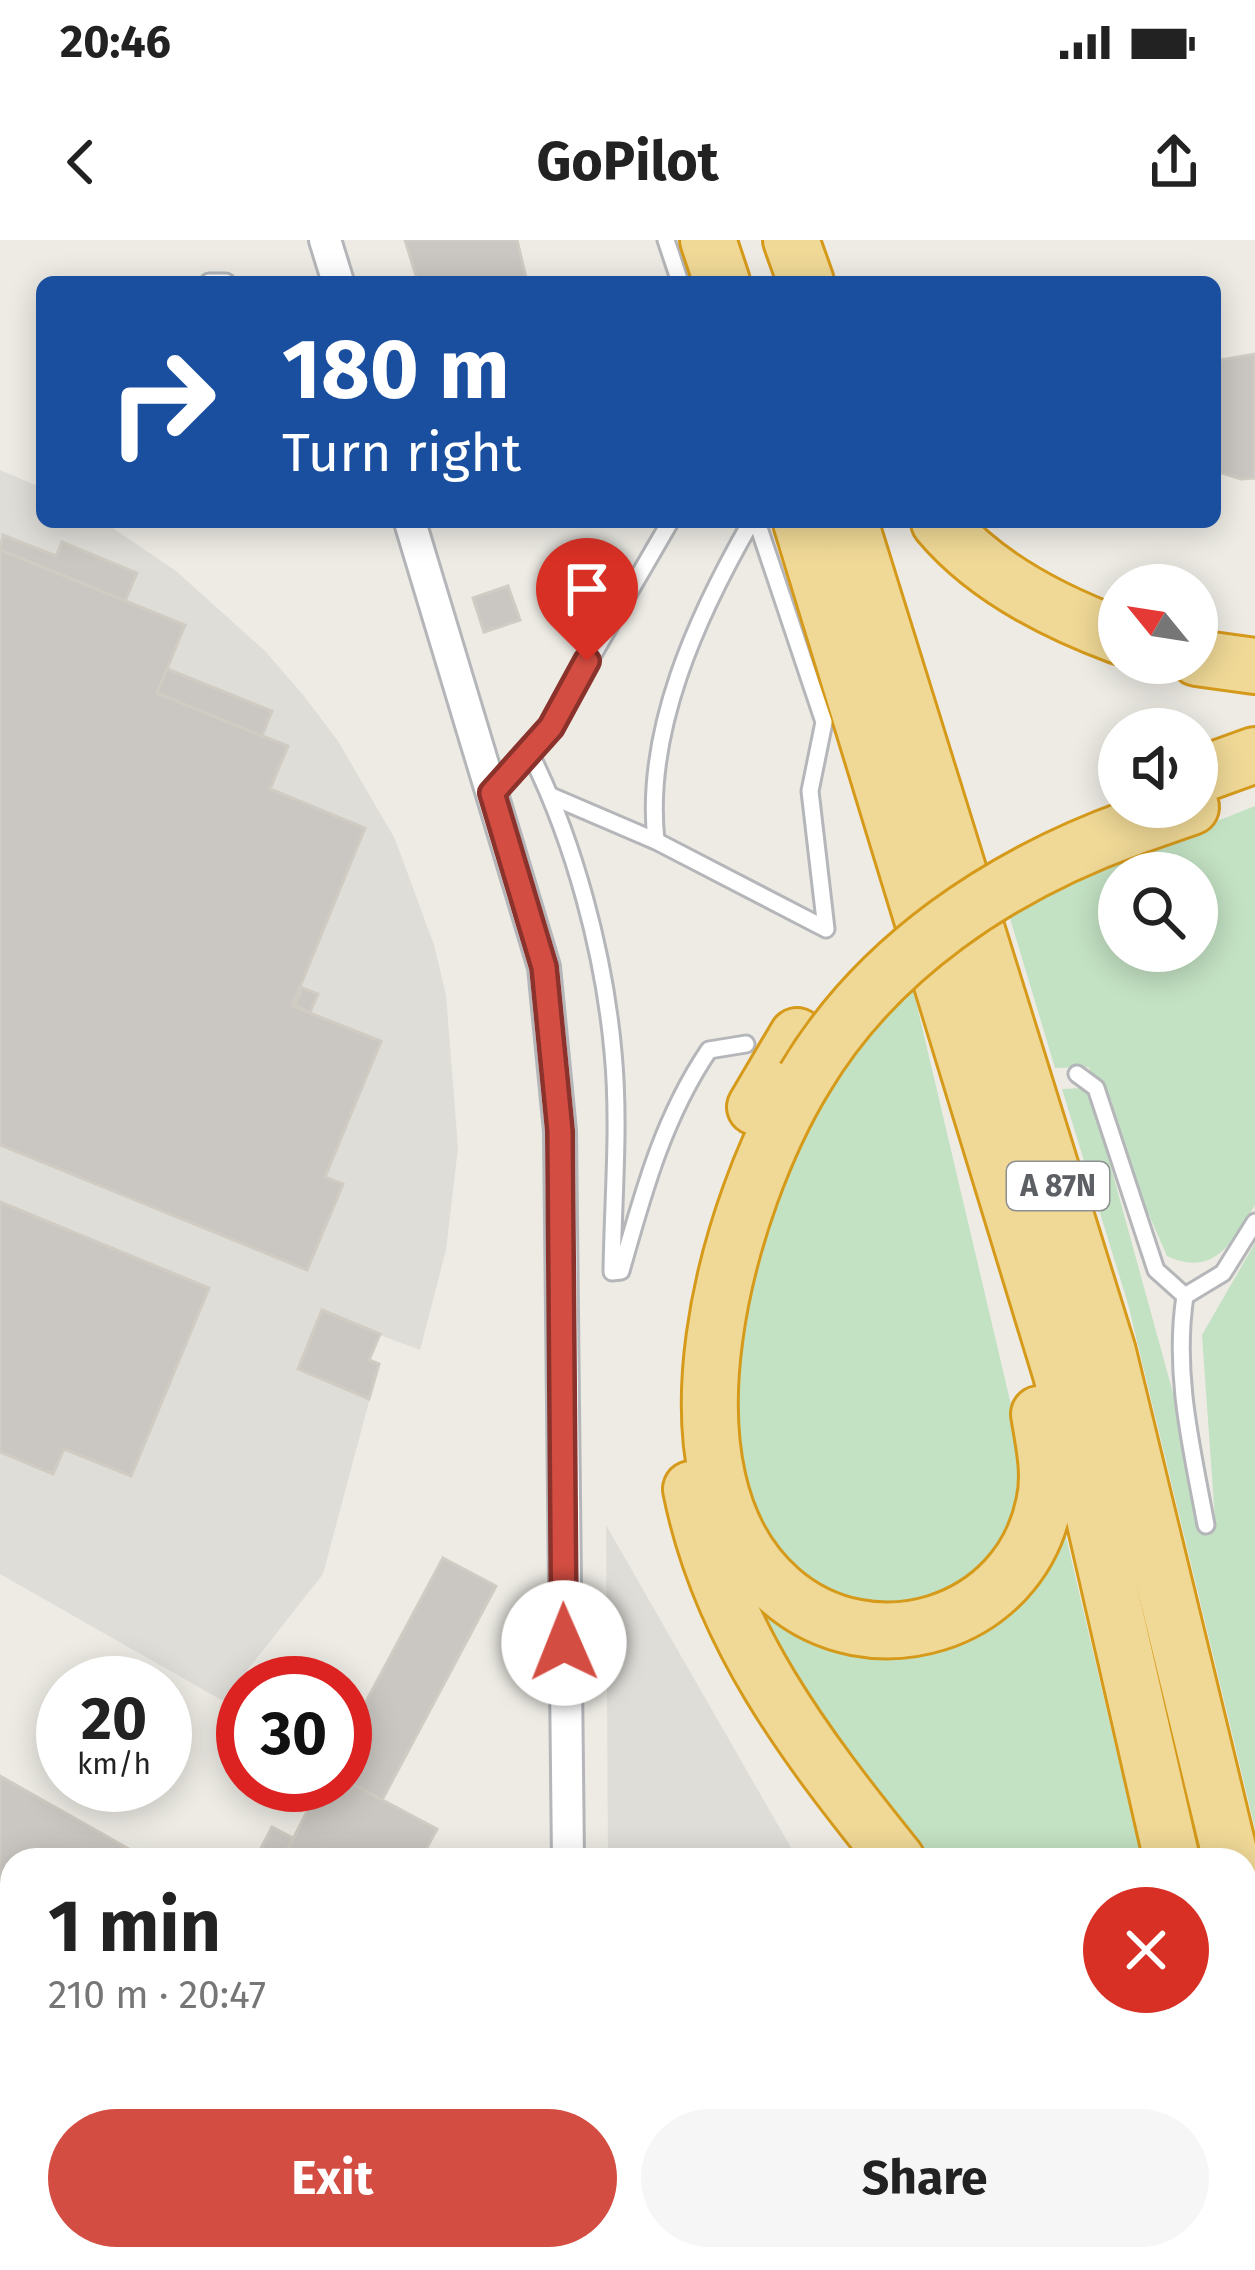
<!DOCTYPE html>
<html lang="en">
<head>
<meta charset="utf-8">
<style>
  :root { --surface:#fff; --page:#f6f6f6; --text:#222; --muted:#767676; --accent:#d44d42 }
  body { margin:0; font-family:"Fira Sans",sans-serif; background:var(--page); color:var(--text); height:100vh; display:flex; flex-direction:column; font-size:45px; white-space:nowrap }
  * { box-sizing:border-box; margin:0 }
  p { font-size:39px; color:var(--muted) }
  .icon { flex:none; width:66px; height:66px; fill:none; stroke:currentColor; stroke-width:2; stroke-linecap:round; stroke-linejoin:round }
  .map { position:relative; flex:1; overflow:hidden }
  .panel { position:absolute; left:0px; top:1608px; width:1257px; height:423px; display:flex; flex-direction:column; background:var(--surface); border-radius:36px 36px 0 0; box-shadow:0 6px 30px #0003 }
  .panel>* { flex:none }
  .hud { position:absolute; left:36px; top:36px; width:1185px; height:252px; border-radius:18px; box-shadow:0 6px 30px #0003; background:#1a4fa0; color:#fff; overflow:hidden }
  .needle { width:78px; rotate:300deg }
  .controls { position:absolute; left:1098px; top:324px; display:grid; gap:24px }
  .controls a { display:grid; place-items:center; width:120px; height:120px; border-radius:50%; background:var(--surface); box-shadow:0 6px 30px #0003; font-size:60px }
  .speed { position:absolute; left:36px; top:1416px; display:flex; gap:24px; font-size:60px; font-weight:700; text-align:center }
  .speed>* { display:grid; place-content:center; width:156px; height:156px; border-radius:50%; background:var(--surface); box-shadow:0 6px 30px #0003; line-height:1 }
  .speed small { font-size:30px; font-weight:400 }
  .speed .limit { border:18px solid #d22; background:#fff; color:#111 }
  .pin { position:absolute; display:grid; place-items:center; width:102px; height:102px; color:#fff; margin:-123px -51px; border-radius:50% 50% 50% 0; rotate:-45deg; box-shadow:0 0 12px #0007 }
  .pin .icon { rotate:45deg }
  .me { position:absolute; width:132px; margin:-66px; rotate:359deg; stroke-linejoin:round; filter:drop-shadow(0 0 9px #0008) }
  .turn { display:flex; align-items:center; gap:42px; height:252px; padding:0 48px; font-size:54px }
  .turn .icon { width:156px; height:156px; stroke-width:2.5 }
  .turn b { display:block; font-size:84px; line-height:102px }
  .round { display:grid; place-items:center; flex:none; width:126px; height:126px; border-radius:63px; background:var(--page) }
  .summary { display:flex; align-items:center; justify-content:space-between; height:204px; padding:0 48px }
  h1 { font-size:72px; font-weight:700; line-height:90px }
  .primary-button { display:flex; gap:24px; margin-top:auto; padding:24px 48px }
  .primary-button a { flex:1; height:138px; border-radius:72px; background:var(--accent); color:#fff; font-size:48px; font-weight:700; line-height:138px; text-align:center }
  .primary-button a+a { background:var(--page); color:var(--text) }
  .status { display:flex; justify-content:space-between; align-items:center; height:84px; padding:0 60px; background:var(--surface); direction:ltr }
  .status svg { height:33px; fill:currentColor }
  header { display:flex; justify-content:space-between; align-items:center; height:156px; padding:0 48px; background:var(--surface); font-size:54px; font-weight:700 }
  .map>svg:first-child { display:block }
</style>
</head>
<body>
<div class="status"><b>20:46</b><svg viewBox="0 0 49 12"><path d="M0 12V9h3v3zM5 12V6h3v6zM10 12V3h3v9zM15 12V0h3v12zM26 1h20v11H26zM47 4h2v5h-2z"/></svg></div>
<header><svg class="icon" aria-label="back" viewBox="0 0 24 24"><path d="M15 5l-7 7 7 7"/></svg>GoPilot<svg class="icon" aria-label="share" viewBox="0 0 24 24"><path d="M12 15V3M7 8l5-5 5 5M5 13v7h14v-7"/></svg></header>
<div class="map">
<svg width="1255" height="2030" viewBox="0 0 1255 2030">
  <rect width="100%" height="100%" fill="#edebe4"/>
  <g fill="#deddd8">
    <path d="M0 230 42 248V282H104L176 331 265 411 304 456 338 501 395 599 434 705 446 755 458 908 446 1010 420 1110 380 1095 370 1119 379 1124 323 1334 223 1461 0 1334Z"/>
    <path d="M606 1285 798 1620H608Z"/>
    <path d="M588 2019H1004L1008 2030H585Z"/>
  </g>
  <g fill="#c3e1c3" fill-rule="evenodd">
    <path d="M1255 566V965C1233 1002 1214 1038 1167 1016L1132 936 1111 860 1088 827 1055 828 1006 665ZM1119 633H1197V711H1119Z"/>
    <path d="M910 736 1016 1186C1017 1223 1021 1259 1006 1294 966 1390 827 1384 773 1304 693 1184 750 984 809 866 832 820 878 777 910 736Z"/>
    <path d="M1084 848 1092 858 1179 1175 1202 1292 1215 1279 1202 1095 1255 1003V1588L1128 1064 1062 849Z"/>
    <path d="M1062 1280 1142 1620H916L751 1388 757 1348 861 1408Z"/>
  </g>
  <g fill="#cac7c2" stroke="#d0ccc3" stroke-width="3">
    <path d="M405 0H517L527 42H418Z"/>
    <path d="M1255 114V238L1241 239 1215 231V121Z"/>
    <path d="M3 295 56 316 62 302 137 333 125 361 0 310Z"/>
    <path d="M0 310 185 385 157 453 288 506 270 549 365 588 292 766 381 801 325 937 343 944 307 1030 0 905Z"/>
    <path d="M508 346 520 380 484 392 473 358Z"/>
    <path d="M167 429 272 471 262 496 157 453Z"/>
    <path d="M302 748 318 754 310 772 295 766Z"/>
    <path d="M0 962 209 1048 131 1236 64 1209 53 1234 0 1212Z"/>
    <path d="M322 1070 380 1094 369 1120 379 1124 369 1159 298 1129Z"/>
    <path d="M443 1318 496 1346 382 1560 345 1540V1501Z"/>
    <path d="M0 1536 129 1609 123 1620H12V1818L0 1839Z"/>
    <path d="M345 1540 437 1589 420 1620H282L321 1545H345Z"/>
    <path d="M272 1587 293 1598 282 1620H255Z"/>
    <path d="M280 2019H479L473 2030H300Z"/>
    <path d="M639 2019H683L697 2030H630Z"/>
    <path d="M683 2019H820L823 2021 816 2030H697Z"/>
  </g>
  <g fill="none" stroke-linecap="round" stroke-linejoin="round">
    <g stroke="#b4b6b9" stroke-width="21">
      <g id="lane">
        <path d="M666 0 680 42"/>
        <path d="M209 42H226"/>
        <path d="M530 513C574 601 604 713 613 812 620 884 613 960 612 1032L621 1031C643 953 663 878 709 810L746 804"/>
        <path d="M492 553 551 487 670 282"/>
        <path d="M551 556 656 601 826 689 810 551 824 482 757 282"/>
        <path d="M656 601C644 491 697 376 751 282"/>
        <path d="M1077 834 1096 848 1156 1030 1185 1056"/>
        <path d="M1185 1056C1173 1134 1192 1209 1206 1285"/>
        <path d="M1185 1056 1223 1033 1255 982"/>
      </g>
    </g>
    <g stroke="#b4b6b9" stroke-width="36">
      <g id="street">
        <path d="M325 0 338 42"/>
        <path d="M410 282 544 727 560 891 568 1620"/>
        <path d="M545 2030 549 2019"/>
      </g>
    </g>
    <g stroke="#d69a1b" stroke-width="60">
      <g id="highway">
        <path d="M708 0 722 42"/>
        <path d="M791 0 806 42"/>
        <path d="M801 282 1061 1134 1172 1620"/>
        <path d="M850 282 1108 1112 1231 1620"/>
        <path d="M939 282C984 336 1054 372 1119 396"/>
        <path d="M1197 418 1255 426"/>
        <path d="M1197 536 1255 515"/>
        <path d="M1131 588 1191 567"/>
        <path d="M805 838C729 962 648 1235 780 1350 871 1430 1019 1386 1044 1264 1051 1234 1044 1204 1039 1174"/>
        <path d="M755 867 797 796"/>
        <path d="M691 1249C720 1395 806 1507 897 1620"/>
        <path d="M1245 1688 1255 1742"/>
        <path d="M1245 2009 1249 2030"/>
        <path d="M1170 2019 1175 2030"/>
      </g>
    </g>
    <use href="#lane" stroke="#fff" stroke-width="15"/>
    <use href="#street" stroke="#fff" stroke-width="30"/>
    <use href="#highway" stroke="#f0d997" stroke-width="54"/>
    <g stroke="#d69a1b" stroke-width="60" stroke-linecap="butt">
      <path id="highway-bridge" d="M805 838C877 717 1001 635 1131 588"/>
    </g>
    <use href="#highway-bridge" stroke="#f0d997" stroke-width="54"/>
  </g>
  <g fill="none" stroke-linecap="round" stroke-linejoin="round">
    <g stroke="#8a322b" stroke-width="30">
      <path id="route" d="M564 1403 560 891 544 727 492 553 551 487 587 421"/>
    </g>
    <use href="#route" stroke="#d44d42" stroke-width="21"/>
  </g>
  <g text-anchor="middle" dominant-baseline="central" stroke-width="10" stroke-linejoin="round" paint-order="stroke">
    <rect fill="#fff" stroke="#8d8f92" stroke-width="3" x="1007" y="922" width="102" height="48" rx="9"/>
    <g font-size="30" font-weight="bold" fill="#5c5f63">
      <text x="1058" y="946">A 87N</text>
    </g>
  </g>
</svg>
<div class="controls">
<a><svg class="needle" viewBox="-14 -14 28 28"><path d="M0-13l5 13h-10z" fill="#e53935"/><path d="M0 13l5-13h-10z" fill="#767676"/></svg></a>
<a><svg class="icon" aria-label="sound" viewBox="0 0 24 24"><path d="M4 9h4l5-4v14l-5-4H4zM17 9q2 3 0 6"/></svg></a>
<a><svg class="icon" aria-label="search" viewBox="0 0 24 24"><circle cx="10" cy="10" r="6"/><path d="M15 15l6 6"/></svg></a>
</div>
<div class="speed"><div>20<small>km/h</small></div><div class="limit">30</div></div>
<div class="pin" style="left:587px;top:421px;background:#d93025"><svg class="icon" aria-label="arrive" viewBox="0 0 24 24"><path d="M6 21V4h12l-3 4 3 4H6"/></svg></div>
<svg class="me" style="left:564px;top:1403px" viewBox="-20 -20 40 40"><circle r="19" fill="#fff"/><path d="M0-13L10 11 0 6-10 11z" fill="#d44d42"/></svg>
<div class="hud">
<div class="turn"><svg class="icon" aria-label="right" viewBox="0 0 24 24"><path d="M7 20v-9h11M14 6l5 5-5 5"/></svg><div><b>180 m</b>Turn right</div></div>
</div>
<section class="panel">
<div class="summary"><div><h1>1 min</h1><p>210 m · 20:47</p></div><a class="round" style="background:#d93025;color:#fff"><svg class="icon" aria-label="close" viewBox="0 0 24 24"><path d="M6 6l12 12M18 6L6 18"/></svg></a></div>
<div class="primary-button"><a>Exit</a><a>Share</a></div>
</section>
</div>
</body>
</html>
